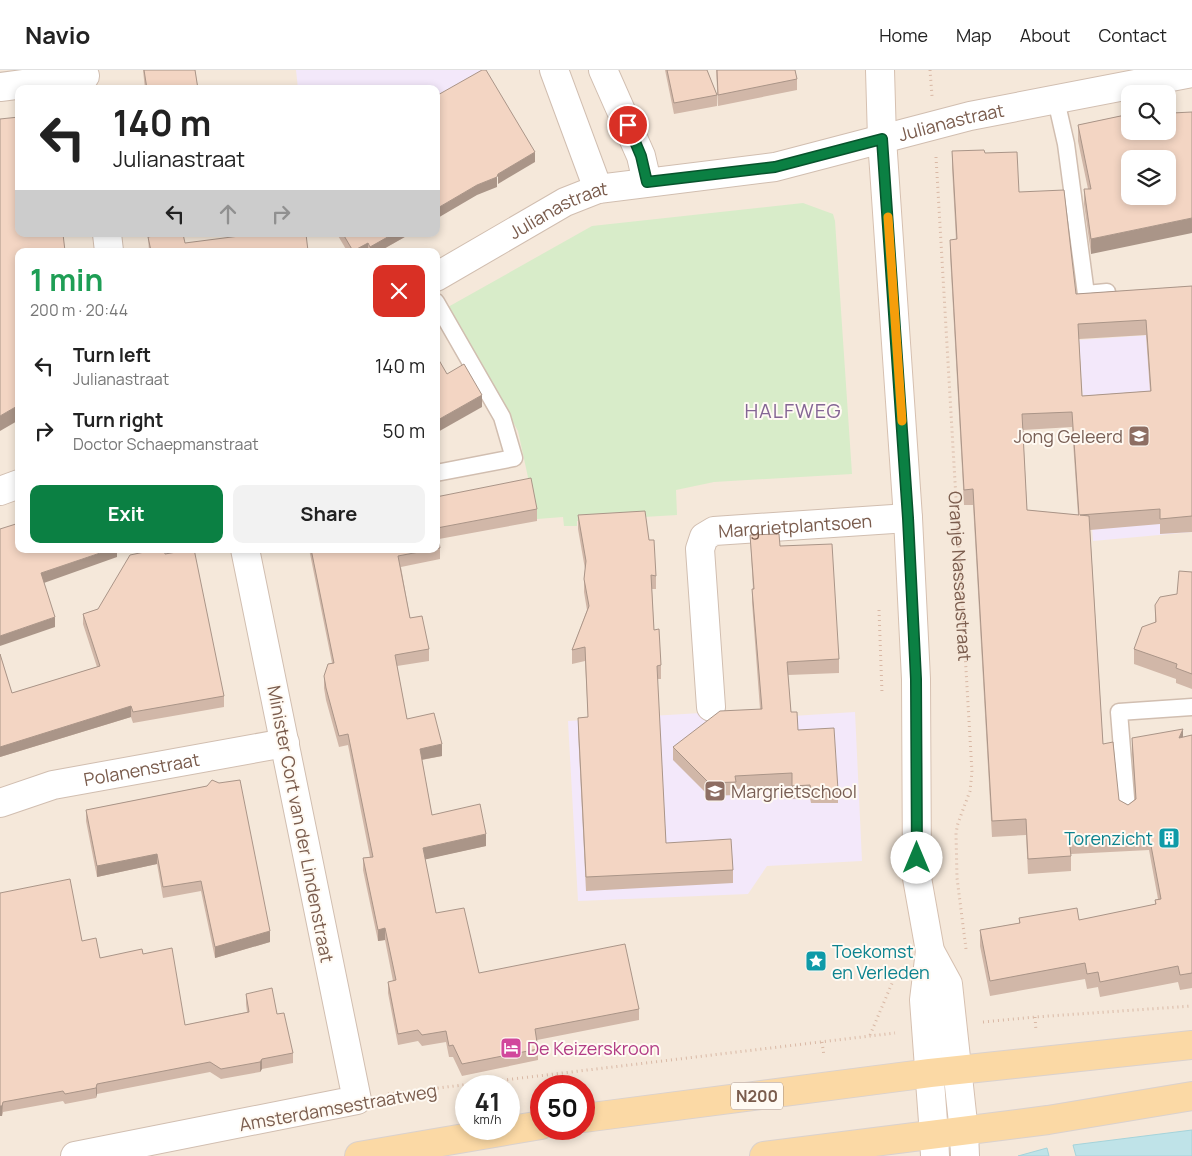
<!DOCTYPE html>
<html lang="en">
<head>
<meta charset="utf-8">
<style>
  :root { --surface:#fff; --page:#f2f2f2; --text:#222; --muted:#767676; --line:#e0e0e0; --accent:#0b8043 }
  body { margin:0; font-family:Manrope,sans-serif; background:var(--page); color:var(--text); height:100vh; display:flex; flex-direction:column; font-size:19px; white-space:nowrap }
  * { box-sizing:border-box; margin:0 }
  p { font-size:16px; color:var(--muted) }
  .icon { flex:none; width:28px; height:28px; fill:none; stroke:currentColor; stroke-width:2; stroke-linecap:round; stroke-linejoin:round }
  .map { position:relative; flex:1; overflow:hidden }
  .sheet { position:absolute; left:15px; top:178px; width:425px; height:305px; display:flex; flex-direction:column; background:var(--surface); border-radius:10px; box-shadow:0 2px 8px #0003 }
  .sheet>* { flex:none }
  .guide { position:absolute; left:15px; top:15px; width:425px; height:152px; border-radius:10px; box-shadow:0 2px 8px #0003; background:#fff; color:var(--text); overflow:hidden }
  .fabs { position:absolute; left:1121px; top:15px; display:grid; gap:10px }
  .fabs a { display:grid; place-items:center; width:55px; height:55px; border-radius:10px; background:var(--surface); box-shadow:0 2px 8px #0003; font-size:25px }
  .speed { position:absolute; left:455px; top:1005px; display:flex; gap:10px; font-size:25px; font-weight:700; text-align:center }
  .speed>* { display:grid; place-content:center; width:65px; height:65px; border-radius:50%; background:var(--surface); box-shadow:0 2px 8px #0003; line-height:1 }
  .speed small { font-size:12px; font-weight:400 }
  .speed .limit { border:8px solid #d22; background:#fff; color:#111 }
  .pin { position:absolute; display:grid; place-items:center; width:42px; height:42px; color:#fff; margin:-21px; border:2px solid #fff; border-radius:50%; box-shadow:0 1px 5px #0007 }
  .me { position:absolute; width:55px; margin:-28px; rotate:0deg; stroke-linejoin:round; filter:drop-shadow(0 0 4px #0008) }
  .turn { display:flex; align-items:center; gap:18px; height:105px; padding:0 15px; font-size:22px }
  .turn .icon { width:65px; height:65px; stroke-width:2.5 }
  .turn b { display:block; font-size:35px; line-height:42px }
  .lanes { display:flex; align-items:center; height:48px; padding:0 15px; background:#0003; justify-content:center; gap:25px; direction:ltr }
  .lanes .off { opacity:.35 }
  .round { display:grid; place-items:center; flex:none; width:52px; height:52px; border-radius:10px; background:var(--page) }
  .head { display:flex; align-items:center; justify-content:space-between; height:85px; padding:0 15px }
  h1 { font-size:30px; font-weight:700; line-height:38px; color:#1e9e55 }
  .button { display:flex; gap:10px; margin-top:auto; padding:10px 15px }
  .button a { flex:1; height:58px; border-radius:10px; background:var(--accent); color:#fff; font-size:20px; font-weight:700; line-height:58px; text-align:center }
  .button a+a { background:var(--page); color:var(--text) }
  ul { padding:0; list-style:none }
  li { display:flex; align-items:center; gap:15px; height:65px; padding:0 15px }
  li div { flex:1 }
  li b { display:block; font-size:19px }
  li em { font-style:normal }
  header { display:flex; align-items:center; gap:30px; box-sizing:border-box; height:70px; padding:0 25px; background:var(--surface); border-bottom:1px solid var(--line) }
  header strong { font-size:24px }
  nav { display:flex; gap:28px; margin-inline-start:auto; font-size:18px }
  .map>svg:first-child { display:block }
</style>
</head>
<body>
<header>
<strong>Navio</strong>
<nav><a>Home</a><a>Map</a><a>About</a><a>Contact</a></nav>
</header>
<div class="map">
<svg width="1192" height="1086" viewBox="0 0 1192 1086">
  <rect width="100%" height="100%" fill="#fdf6ec"/>
  <path fill="#f5e8da" fill-rule="evenodd" d="M0 0H1192V1086H0ZM19 19H436V164H19ZM1130 24H1168V61H1130ZM1130 89H1168V126H1130ZM19 181H436V479H19ZM466 1016H509V1059H466ZM541 1016H584V1059H541Z"/>
  <g fill="#f3e8fa">
    <path d="M296 0H487L436 30V19H298Z"/>
    <path d="M1192 262V462L1093 471 1079 270Z"/>
    <path d="M855 642 862 791 767 796 748 824 578 831 568 651 701 643 717 651Z"/>
  </g>
  <path fill="#d8ecc9" d="M803 133 833 144 835 151 852 404 714 412 676 420 677 445 577 451V456H564L563 447 537 449 518 361 448 237 592 156Z"/>
  <g fill="#bfe3e8" stroke="#a5d3da">
    <path d="M1192 1060V1086H1076L1073 1075Z"/>
    <path d="M1047 1078 1049 1086H1018Z"/>
  </g>
  <g fill="none" stroke-linecap="round" stroke-linejoin="round">
    <g stroke="#d1beb0" stroke-width="19">
      <g id="lane">
        <path d="M1056 30 1066 74 1086 224 1107 222"/>
        <path d="M436 232 502 347 514 388 436 403"/>
        <path d="M1127 740 1119 642 1192 637"/>
      </g>
    </g>
    <g stroke="#d1beb0" stroke-width="30">
      <g id="street">
        <path d="M554 0 598 119"/>
        <path d="M603 0 641 86 647 112"/>
        <path d="M0 17 85 6"/>
        <path d="M107 164 109 181"/>
        <path id="s2" d="M436 207 565 132 598 119 775 97 970 46 1192 3"/>
        <path d="M0 421 19 414"/>
        <path id="s3" d="M711 637 700 479 704 467 714 461 908 448"/>
        <path id="s4" d="M0 733 53 715 285 673"/>
        <path d="M964 1062 965 1086"/>
        <path d="M934 1065 935 1086"/>
        <path d="M75 1086 357 1030 245 479"/>
      </g>
    </g>
    <g stroke="#d6c0b0" stroke-width="30">
      <g id="secondary">
        <path d="M880 0 882 69 908 448 916 609 917 808 930 881 948 914 964 1062"/>
        <path d="M930 881 924 930 934 1065"/>
      </g>
    </g>
    <g stroke="#dad1cd" stroke-width="30">
      <g id="primary">
        <path d="M584 1048 930 1003 1192 975"/>
        <path d="M359 1086 541 1055"/>
        <path d="M764 1086 1048 1050 1192 1026"/>
      </g>
    </g>
    <g stroke="#d9b8a5" stroke-width="3" stroke-dasharray="1 4" stroke-linecap="butt">
      <path d="M930 0 932 26"/>
      <path id="s1" d="M936 87 972 702 970 721 958 753 956 763 957 808 966 879"/>
      <path d="M879 540 882 623"/>
      <path d="M1035 947 1036 961"/>
      <path d="M983 952 1035 947 1192 936"/>
      <path d="M870 965 893 911"/>
      <path d="M822 972 824 986"/>
      <path d="M388 1024 895 963"/>
    </g>
    <use href="#lane" stroke="#fff" stroke-width="16"/>
    <use href="#street" stroke="#fff" stroke-width="28"/>
    <use href="#secondary" stroke="#fff" stroke-width="28"/>
    <use href="#primary" stroke="#fbd9a5" stroke-width="28"/>
  </g>
  <g fill="#d1b7a8" fill-rule="evenodd">
    <path d="M143 0H195L198 19H145Z"/>
    <path d="M665 0H707L717 25V36L674 44Z"/>
    <path d="M716 0H795L797 9V20L718 36Z"/>
    <path d="M1130 44 1091 184 1084 134V119H1088L1078 71V55Z"/>
    <path d="M952 81 985 83 1019 122 1076 224 1192 216V462L1160 464V454L1090 460 1103 674 1119 730 1128 735 1135 729 1132 684V668L1183 667 1192 665V918L1180 920 1178 912 1100 927 1098 917 1087 919 1085 909 990 926 980 876V860L1019 853V848L1079 850 1155 835V830L1158 829 1149 780 1071 784V801L1028 804 1026 765 992 767 973 435H964L950 185V170H956L952 97ZM1146 265 1150 321 1082 326 1079 269ZM1072 357 1078 445 1027 440 1023 360Z"/>
    <path d="M337 164H410L380 181H347Z"/>
    <path d="M148 167 185 173 308 181H149Z"/>
    <path d="M436 427 537 439V451L439 469 440 478V489L401 497 410 548 429 579V591L397 596 407 649 442 686 422 690 432 745 486 776 425 789 436 843 479 903 639 939V950L537 970 538 979V990L462 1006 453 987H449L446 972 422 976 418 971 398 975 388 923V912L393 911 385 870 378 871 363 800V788L370 787 348 675 339 677 326 630 324 618V606L332 593 309 479H436Z"/>
    <path d="M578 445 649 470 656 506V519H652L654 560 661 595V609H657L666 773 733 800V813L586 821 578 661V648L588 647 585 591 572 594V580L587 540 584 522V509L585 499 578 459Z"/>
    <path d="M750 465 780 476 839 589V603L788 605 791 642 798 660 838 720V733H811L810 728 792 729V716L736 719V725L709 726 673 690V677L760 639 752 532V519H753Z"/>
    <path d="M165 484 224 626V637L133 653 131 647 0 687V584L12 623 97 597 83 554V544L98 539Z"/>
    <path d="M1192 502V619L1176 613V609L1134 594V579L1155 553V535L1177 524Z"/>
    <path d="M207 716 270 872 215 888 201 821 163 828 157 794 97 807 86 751V740Z"/>
    <path d="M0 823 82 871 100 888 143 884 185 955 247 942 246 934V924L277 944 293 983V993L262 999 260 1002 221 1009 210 1002 97 1024 96 1028 65 1034 63 1031 3 1042 2 1046Z"/>
  </g>
  <g fill="#aa9588">
    <path d="M535 82V92L498 114V104Z"/>
    <path d="M497 107V117L477 125 436 149V139L477 115Z"/>
    <path d="M1192 148V163L1091 184V169Z"/>
    <path d="M393 164H410L380 181H370V177Z"/>
    <path d="M368 173V181H353Z"/>
    <path d="M482 325V337L436 363V351Z"/>
    <path d="M19 335V350L0 361V346Z"/>
    <path d="M112 479H117V487L41 514V503Z"/>
    <path d="M55 547V557L0 576V566Z"/>
    <path d="M131 636V647L0 687V677Z"/>
    <path d="M1183 659V674L1179 668Z"/>
    <path d="M442 674V686L420 690V679Z"/>
    <path d="M486 764V776L423 790V778Z"/>
    <path d="M157 784V794L97 807V796Z"/>
    <path d="M385 858V870L378 871V860Z"/>
    <path d="M270 861V872L215 888V877Z"/>
    <path d="M262 989V999L260 1002V992Z"/>
    <path d="M97 1014V1024L96 1028V1018Z"/>
    <path d="M3 1032 2 1046H0V1036Z"/>
  </g>
  <g fill="#f3d5c3" stroke="#aa9588" fill-rule="evenodd">
    <path d="M144 0H195L198 19H147Z"/>
    <path d="M482 0H486L535 82 498 104 497 107 477 115 436 139V26Z"/>
    <path d="M667 0H707L717 25 674 33Z"/>
    <path d="M717 0H795L797 9 718 25Z"/>
    <path d="M1170 36 1172 43 1192 42V148L1091 169 1084 119H1091L1078 55 1130 44V61H1168V37ZM1130 89H1168V126H1130Z"/>
    <path d="M19 47V164H63L65 181H19V335L0 346V49Z"/>
    <path d="M984 80 985 83 1017 82 1019 122 1064 120 1076 224 1192 216V446L1160 449V439L1080 445 1089 446 1103 674 1113 672 1119 730 1128 735 1136 729 1132 668 1183 659 1179 668 1192 665V903L1180 905 1178 896 1100 912 1098 902 1087 904 1085 893 990 911 980 860 1020 853 1019 848 1077 838 1079 850 1156 834 1155 830 1161 829 1149 765 1069 769 1071 786 1028 789 1026 749 992 751 973 419 964 420 950 170 957 169 952 81ZM1146 250 1151 321 1082 326 1078 254ZM1072 342 1079 445 1027 440 1022 344Z"/>
    <path d="M164 164H183L185 173 255 164H306L308 181H151L148 167Z"/>
    <path d="M343 164H393L370 177 368 173 353 181Z"/>
    <path d="M436 285 447 304 464 294 482 325 436 351Z"/>
    <path d="M531 408 537 439 437 458 440 478 398 486 410 548 422 546 429 579 395 585 407 649 434 643 442 674 420 679 432 745 480 734 486 764 423 778 436 843 464 838 479 903 625 874 639 939 535 959 538 979 462 994 453 975 449 976 446 961 422 965 418 960 398 964 388 912 396 910 385 858 378 860 363 788 373 787 348 664 339 666 326 618 324 606 328 594 334 593 311 479H436V427Z"/>
    <path d="M645 441 649 470H654L656 506 651 505 654 560 659 559 661 595 657 596 666 773 731 769 733 800 586 807 578 648 588 647 585 577 572 580 589 536 584 509 586 491 578 445Z"/>
    <path d="M19 453V479H112L41 503 55 547 0 566V459Z"/>
    <path d="M779 464 780 476 832 474 839 589 787 592 791 642H797L798 660 834 658 838 720H811L810 715 792 716V703L735 706 736 712 709 713 673 677 720 641 762 639 752 519H754L750 465Z"/>
    <path d="M159 479H164L165 484 194 479 224 626 133 642 131 636 0 677V584L12 623 100 596 83 544 98 539 130 485Z"/>
    <path d="M1179 501 1192 502V604L1176 598 1177 594 1134 579 1142 557 1156 552 1155 535 1160 527 1177 524Z"/>
    <path d="M212 710 219 713 240 710 270 861 215 877 201 811 163 817 157 784 97 796 86 740 207 716Z"/>
    <path d="M70 809 82 871 96 868 100 888 142 879 143 884 172 878 185 955 249 942 246 924 272 918 277 944 284 943 293 983 262 989 260 992 221 999 210 992 97 1014 96 1018 65 1024 63 1021 3 1032 2 1036H0V823Z"/>
  </g>
  <g fill="none" stroke-linecap="round" stroke-linejoin="round">
    <g stroke="#07532c" stroke-width="12">
      <path id="route" d="M628 55 641 86 647 112 775 97 882 69 908 448 916 609 917 788"/>
    </g>
    <use href="#route" stroke="#0b8043" stroke-width="9"/>
    <path stroke="#f59e0b" stroke-width="9" d="M888 147 902 351"/>
  </g>
  <defs>
    <g id="school-square" transform="scale(1.125)"><rect x="-9" y="-9" width="18" height="18" rx="4" fill="#8d6e63" stroke="#fffaf3"/><path d="M0-5L7-2L0 1L-7-2ZM-4 1L0 2.5L4 1V4Q0 6-4 4Z" fill="#fff"/></g>
    <g id="building-square" transform="scale(1.125)"><rect x="-9" y="-9" width="18" height="18" rx="4" fill="#0f9aa8" stroke="#fffaf3"/><path d="M-4-6H4V6H1V3H-1V6H-4ZM-2.5-4.3h1.7v1.8h-1.7ZM.8-4.3h1.7v1.8H.8ZM-2.5-1h1.7V.8h-1.7ZM.8-1h1.7V.8H.8Z" fill="#fff"/></g>
    <g id="sight-square" transform="scale(1.125)"><rect x="-9" y="-9" width="18" height="18" rx="4" fill="#0f9aa8" stroke="#fffaf3"/><path d="M0-6L1.8-2.2L6-1.7L2.9 1.2L3.7 5.4L0 3.3L-3.7 5.4L-2.9 1.2L-6-1.7L-1.8-2.2Z" fill="#fff"/></g>
    <g id="hotel-square" transform="scale(1.125)"><rect x="-9" y="-9" width="18" height="18" rx="4" fill="#d1479c" stroke="#fffaf3"/><path d="M-6-4.5h1.5V1H6V5H4.5V3h-9V5H-6ZM-4 0a1.8 1.8 0 1 1 3.6 0ZM.5 0V-2.5h3Q6-2.5 6 0Z" fill="#fff"/></g>
  </defs>
  <g fill-rule="evenodd">
    <use href="#school-square" x="1139" y="366"/>
    <use href="#school-square" x="715" y="721"/>
    <use href="#building-square" x="1169" y="768"/>
    <use href="#sight-square" x="816" y="891"/>
    <use href="#hotel-square" x="511" y="978"/>
  </g>
  <g text-anchor="middle" dominant-baseline="central" stroke-width="4" stroke-linejoin="round" paint-order="stroke">
    <rect fill="#fffaf3" stroke="#a28b7f" stroke-width="1" x="731" y="1012.5" width="52" height="27" rx="4"/>
    <g font-size="16" font-weight="bold" fill="#7a5c4d">
      <text x="757" y="1026">N200</text>
    </g>
    <g font-size="18" fill="#7a5c4d" stroke="#fffaf3">
      <text stroke="none"><textPath href="#s2" startOffset="545">Julianastraat</textPath></text>
      <text stroke="none"><textPath href="#s2" startOffset="140">Julianastraat</textPath></text>
      <text stroke="none"><textPath href="#s3" startOffset="264">Margrietplantsoen</textPath></text>
      <text stroke="none"><textPath href="#s1" startOffset="420">Oranje Nassaustraat</textPath></text>
      <text stroke="none"><textPath href="#s4" startOffset="146">Polanenstraat</textPath></text>
      <text transform="translate(301 754) rotate(79)">Minister Cort van der Lindenstraat</text>
      <text transform="translate(338 1037) rotate(-10)">Amsterdamsestraatweg</text>
    </g>
    <g font-size="18" fill="#785e54" stroke="#fffaf3" text-anchor="end">
      <text x="1123" y="366">Jong Geleerd</text>
      <text x="731" y="721" text-anchor="start">Margrietschool</text>
    </g>
    <g font-size="18" fill="#0d838f" stroke="#fffaf3" text-anchor="end">
      <text x="1153" y="768">Torenzicht</text>
      <text x="832" y="881" text-anchor="start">Toekomst<tspan x="832" dy="21">en Verleden</tspan></text>
    </g>
    <g font-size="18" fill="#b23c85" stroke="#fffaf3" text-anchor="start">
      <text x="527" y="978">De Keizerskroon</text>
    </g>
    <g font-size="20" letter-spacing="1" fill="#846695" stroke="#fffaf3">
      <text x="793" y="340">HALFWEG</text>
    </g>
  </g>
</svg>
<div class="fabs">
<a><svg class="icon" aria-label="search" viewBox="0 0 24 24"><circle cx="10" cy="10" r="6"/><path d="M15 15l6 6"/></svg></a>
<a><svg class="icon" aria-label="layers" viewBox="0 0 24 24"><path d="M12 4l9 5-9 5-9-5zM3 14l9 5 9-5"/></svg></a>
</div>
<div class="speed"><div>41<small>km/h</small></div><div class="limit">50</div></div>
<div class="pin" style="left:628px;top:55px;background:#d93025"><svg class="icon" aria-label="arrive" viewBox="0 0 24 24"><path d="M6 21V4h12l-3 4 3 4H6"/></svg></div>
<svg class="me" style="left:917px;top:788px" viewBox="-20 -20 40 40"><circle r="19" fill="#fff"/><path d="M0-13L10 11 0 6-10 11z" fill="#0b8043"/></svg>
<div class="guide">
<div class="turn"><svg class="icon" aria-label="left" viewBox="0 0 24 24"><path d="M17 20v-9H6M10 6l-5 5 5 5"/></svg><div><b>140 m</b>Julianastraat</div></div>
<div class="lanes"><svg class="icon" aria-label="left" viewBox="0 0 24 24"><path d="M17 20v-9H6M10 6l-5 5 5 5"/></svg><svg class="icon off" aria-label="ahead" viewBox="0 0 24 24"><path d="M12 20V5M6 11l6-6 6 6"/></svg><svg class="icon off" aria-label="right" viewBox="0 0 24 24"><path d="M7 20v-9h11M14 6l5 5-5 5"/></svg></div>
</div>
<section class="sheet">
<div class="head"><div><h1>1 min</h1><p>200 m · 20:44</p></div><a class="round" style="background:#d93025;color:#fff"><svg class="icon" aria-label="close" viewBox="0 0 24 24"><path d="M6 6l12 12M18 6L6 18"/></svg></a></div>
<ul>
<li><svg class="icon" aria-label="left" viewBox="0 0 24 24"><path d="M17 20v-9H6M10 6l-5 5 5 5"/></svg><div><b>Turn left</b><p>Julianastraat</p></div><em>140 m</em></li>
<li><svg class="icon" aria-label="right" viewBox="0 0 24 24"><path d="M7 20v-9h11M14 6l5 5-5 5"/></svg><div><b>Turn right</b><p>Doctor Schaepmanstraat</p></div><em>50 m</em></li>
</ul>
<div class="button"><a>Exit</a><a>Share</a></div>
</section>
</div>
</body>
</html>
